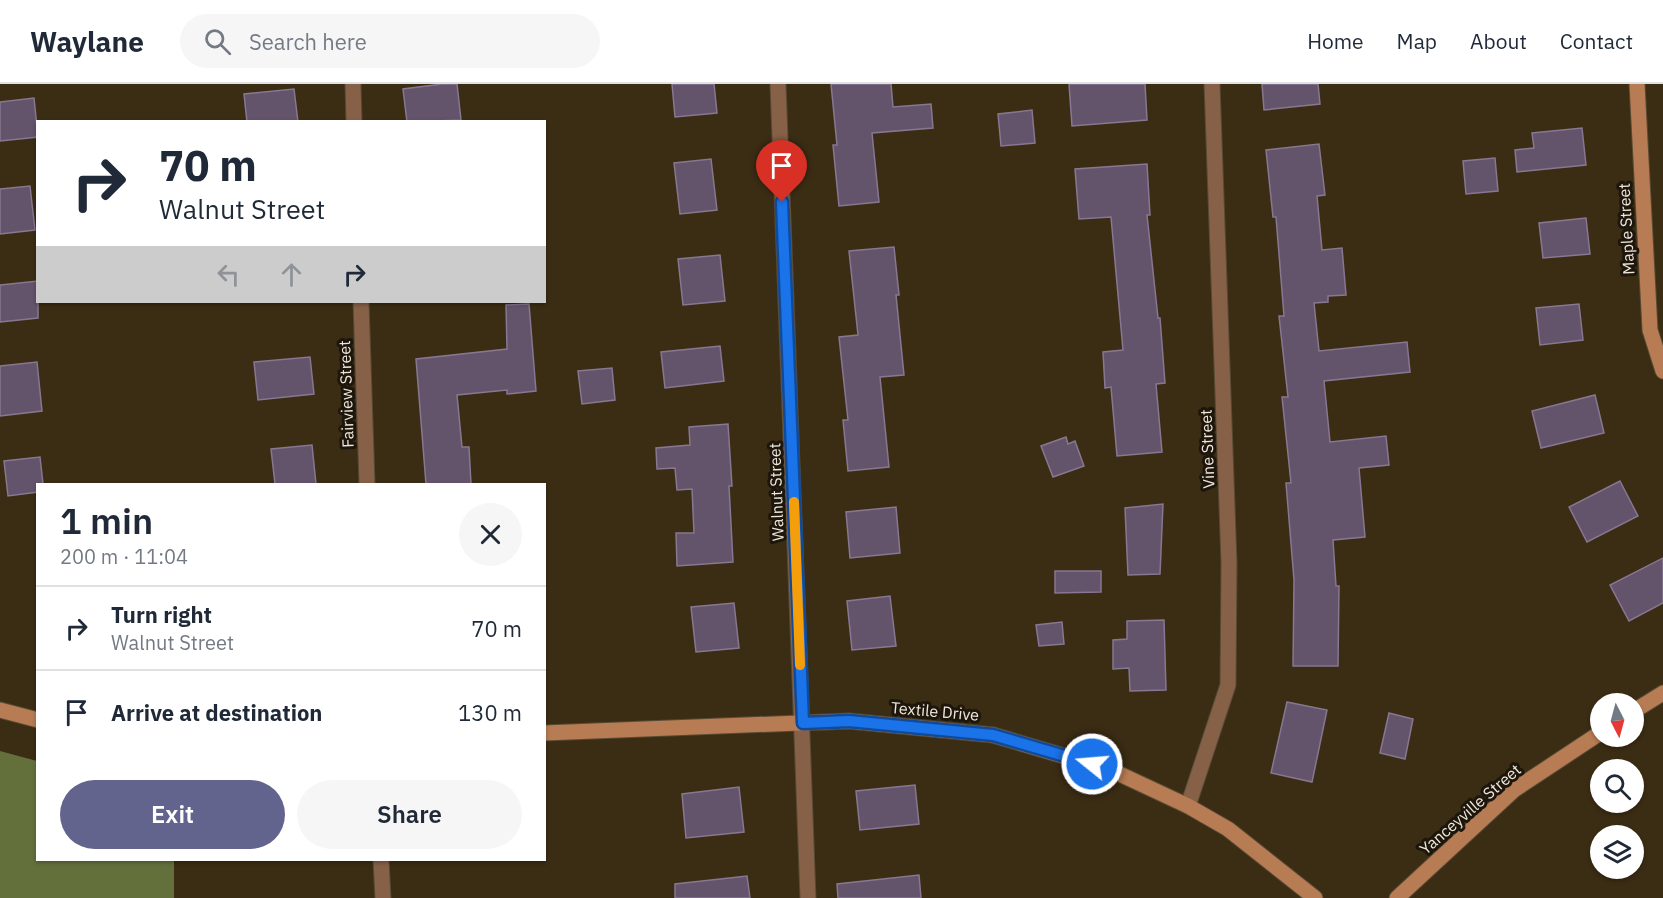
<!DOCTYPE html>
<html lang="en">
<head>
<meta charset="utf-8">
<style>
  :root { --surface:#fff; --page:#f6f6f7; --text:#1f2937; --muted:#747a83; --line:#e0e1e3; --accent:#63648e }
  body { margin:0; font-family:"IBM Plex Sans",sans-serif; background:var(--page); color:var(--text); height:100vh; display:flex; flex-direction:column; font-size:22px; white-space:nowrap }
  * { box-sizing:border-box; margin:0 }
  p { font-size:20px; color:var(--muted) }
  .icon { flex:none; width:33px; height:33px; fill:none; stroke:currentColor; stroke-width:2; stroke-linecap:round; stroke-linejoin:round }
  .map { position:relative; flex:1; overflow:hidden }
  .panel { position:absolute; left:36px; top:399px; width:510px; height:378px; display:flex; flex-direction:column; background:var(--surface); border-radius:0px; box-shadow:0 2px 4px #0004 }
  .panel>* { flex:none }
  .banner { position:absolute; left:36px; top:36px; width:510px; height:183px; border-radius:0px; box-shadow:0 2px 4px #0004; background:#fff; color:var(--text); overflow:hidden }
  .needle { width:39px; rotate:174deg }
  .tools { position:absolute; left:1590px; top:609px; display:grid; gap:12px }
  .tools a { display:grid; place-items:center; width:54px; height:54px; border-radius:50%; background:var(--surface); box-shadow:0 2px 4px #0004; font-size:30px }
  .pin { position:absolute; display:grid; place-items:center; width:51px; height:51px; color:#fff; margin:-62px -26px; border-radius:50% 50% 50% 0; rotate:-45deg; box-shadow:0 0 6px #0007 }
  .pin .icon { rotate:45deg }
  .me { position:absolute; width:66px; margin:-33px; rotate:287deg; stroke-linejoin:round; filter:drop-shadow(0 0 4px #0008) }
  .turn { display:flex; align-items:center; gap:21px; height:126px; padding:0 24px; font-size:27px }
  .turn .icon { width:78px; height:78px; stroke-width:2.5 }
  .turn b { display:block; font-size:42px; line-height:51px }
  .lanes { display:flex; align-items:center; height:57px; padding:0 24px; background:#0003; justify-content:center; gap:30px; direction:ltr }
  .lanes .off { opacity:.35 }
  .round { display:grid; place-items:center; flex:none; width:63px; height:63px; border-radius:32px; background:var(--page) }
  .head { display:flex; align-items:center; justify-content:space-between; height:102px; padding:0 24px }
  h1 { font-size:36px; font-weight:600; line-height:45px }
  .primary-button { display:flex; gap:12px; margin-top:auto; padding:12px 24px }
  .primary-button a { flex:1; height:69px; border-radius:36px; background:var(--accent); color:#fff; font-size:24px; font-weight:600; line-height:69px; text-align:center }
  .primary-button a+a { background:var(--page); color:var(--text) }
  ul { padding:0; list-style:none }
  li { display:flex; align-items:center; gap:18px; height:84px; padding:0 24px; border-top:2px solid var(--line) }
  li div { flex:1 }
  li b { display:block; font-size:22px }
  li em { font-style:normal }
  header { display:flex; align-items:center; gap:36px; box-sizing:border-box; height:84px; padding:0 30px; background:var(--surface); border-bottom:2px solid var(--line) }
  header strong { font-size:28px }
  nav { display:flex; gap:33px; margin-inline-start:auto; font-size:21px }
  .search { width:420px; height:54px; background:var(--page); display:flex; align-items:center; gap:15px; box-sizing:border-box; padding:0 21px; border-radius:33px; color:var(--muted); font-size:22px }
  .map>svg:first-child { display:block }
</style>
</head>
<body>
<header>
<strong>Waylane</strong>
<div class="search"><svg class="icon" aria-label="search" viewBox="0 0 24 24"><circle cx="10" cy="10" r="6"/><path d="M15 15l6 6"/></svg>Search here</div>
<nav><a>Home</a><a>Map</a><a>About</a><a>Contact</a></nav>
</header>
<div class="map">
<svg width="1663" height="814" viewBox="0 0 1663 814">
  <rect width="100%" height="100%" fill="#3b2c14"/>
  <path fill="#63703c" d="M0 667 37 677 38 776H174V814H0Z"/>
  <g fill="#63536b" stroke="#887791" stroke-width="1.5">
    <path d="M442 0H457L461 36 407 38 403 5Z"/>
    <path d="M672 0H714L717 29 675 33Z"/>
    <path d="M831 0H891L893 23 931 20 933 44 872 49 879 118 839 122 833 61H837Z"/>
    <path d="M1069 0H1145L1147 36 1072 42Z"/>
    <path d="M1262 0H1318L1320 20 1264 26Z"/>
    <path d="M294 5 298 38H247L244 10Z"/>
    <path d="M34 14 38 53 0 57V18Z"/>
    <path d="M1032 26 1035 59 1001 62 998 30Z"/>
    <path d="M1582 44 1586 81 1517 88 1515 66 1534 64 1532 49Z"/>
    <path d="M1319 60 1325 111 1317 112 1322 166 1342 164 1346 211 1328 212V218L1314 219 1319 267 1407 258 1410 288 1324 297 1330 358 1386 352 1389 381 1359 384 1365 453 1333 456 1336 502H1339L1338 582H1293L1294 496 1286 399H1291L1282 313H1288L1279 232H1284L1276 133H1273L1266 66Z"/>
    <path d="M1495 74 1498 107 1466 110 1463 77Z"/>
    <path d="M711 75 717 126 680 130 674 79Z"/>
    <path d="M1147 80 1150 131H1147L1158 234H1160L1165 299 1156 300 1162 368 1117 372 1111 303 1105 304 1103 268 1123 266 1111 133 1079 135 1075 85Z"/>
    <path d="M30 102 35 146 0 150V105Z"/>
    <path d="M1586 134 1590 170 1543 174 1539 139Z"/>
    <path d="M894 163 899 211H896L904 291 880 293 889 383 848 387 843 336H848L839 253 858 251 849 167Z"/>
    <path d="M720 171 725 217 683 221 678 175Z"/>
    <path d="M38 197V234L0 238V201Z"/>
    <path d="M529 220 536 307 507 310V306L457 311 462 363H469L471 400H426L416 275 507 265 506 221Z"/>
    <path d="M1579 220 1583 256 1540 261 1536 224Z"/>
    <path d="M720 262 724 297 665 304 661 268Z"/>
    <path d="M310 273 314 310 258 316 254 278Z"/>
    <path d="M37 278 42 327 0 332V282Z"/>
    <path d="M612 284 615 316 582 320 578 287Z"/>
    <path d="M1595 311 1604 349 1541 364 1532 327Z"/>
    <path d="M728 340 732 402H729L733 478 677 482 676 449H694L692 405 677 406 675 384 657 385 656 364 690 361 689 343Z"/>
    <path d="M1066 353 1068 360 1075 357 1084 382 1053 393 1041 362Z"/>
    <path d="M312 361 316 400H275L271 365Z"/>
    <path d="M40 373 43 400H38V408L8 412 4 377Z"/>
    <path d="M1620 397 1638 432 1587 458 1569 423Z"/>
    <path d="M1163 420 1160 490 1128 491 1125 424Z"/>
    <path d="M896 423 900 469 850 474 846 428Z"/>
    <path d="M1663 474V519L1629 537 1610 501Z"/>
    <path d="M1055 487H1101V508L1055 509Z"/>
    <path d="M890 512 896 562 852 566 847 517Z"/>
    <path d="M734 519 739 564 696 568 691 523Z"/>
    <path d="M1164 536 1166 606 1130 607 1129 584 1113 585V556L1127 555V537Z"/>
    <path d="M1062 538 1064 560 1039 562 1036 541Z"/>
    <path d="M1287 618 1327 626 1312 698 1271 689Z"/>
    <path d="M1389 629 1413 635 1405 675 1380 669Z"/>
    <path d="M915 701 919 740 860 746 856 707Z"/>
    <path d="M739 703 744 748 686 754 682 710Z"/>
    <path d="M919 791 921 814H838L837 800Z"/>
    <path d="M747 792 750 814H675V800Z"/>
  </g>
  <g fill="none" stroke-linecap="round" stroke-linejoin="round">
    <g stroke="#584a34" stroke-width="17">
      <g id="street">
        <path d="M353 0 354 38"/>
        <path d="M778 0 808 814"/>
        <path d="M361 218 367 400"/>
        <path d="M1188 722 1228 601 1229 479 1212 0"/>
        <path d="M381 776 383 814"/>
      </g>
    </g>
    <g stroke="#584a34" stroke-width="17">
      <g id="secondary">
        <path d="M1637 0 1650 246 1663 287"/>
        <path d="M0 626 38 636"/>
        <path d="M1634 627 1663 609"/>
        <path d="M544 649 849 637 993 651 1111 686 1188 722 1228 745 1315 814"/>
        <path d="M1397 814 1514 706 1600 649"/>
      </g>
    </g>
    <use href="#street" stroke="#866148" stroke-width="15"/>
    <use href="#secondary" stroke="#b77c53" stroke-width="15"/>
  </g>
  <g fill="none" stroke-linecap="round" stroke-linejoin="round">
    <g stroke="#114b97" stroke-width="15">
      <path id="route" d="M782 118 803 639 849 637 993 651 1092 680"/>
    </g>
    <use href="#route" stroke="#1a73e8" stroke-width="10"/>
    <path stroke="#f59e0b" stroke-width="10" d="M794 418 800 581"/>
  </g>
  <g text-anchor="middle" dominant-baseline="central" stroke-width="6" stroke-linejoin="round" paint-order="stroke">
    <g font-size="16" fill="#f0e7d9" stroke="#1d160c">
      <text transform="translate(1626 145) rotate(-93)">Maple Street</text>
      <text transform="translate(346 310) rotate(-92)">Fairview Street</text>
      <text transform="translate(1207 365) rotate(-92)">Vine Street</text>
      <text transform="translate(776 408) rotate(-92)">Walnut Street</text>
      <text transform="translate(935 627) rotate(5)">Textile Drive</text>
      <text transform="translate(1470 725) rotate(-41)">Yanceyville Street</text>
    </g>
  </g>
</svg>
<div class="tools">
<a><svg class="needle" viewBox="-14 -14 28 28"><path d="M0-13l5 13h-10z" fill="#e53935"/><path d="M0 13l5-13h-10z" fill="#747a83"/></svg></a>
<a><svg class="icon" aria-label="search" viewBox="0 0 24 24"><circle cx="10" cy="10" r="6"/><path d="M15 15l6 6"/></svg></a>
<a><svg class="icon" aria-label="layers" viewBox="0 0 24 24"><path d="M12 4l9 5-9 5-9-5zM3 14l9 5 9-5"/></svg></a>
</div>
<div class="pin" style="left:782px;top:118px;background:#d93025"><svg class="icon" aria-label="arrive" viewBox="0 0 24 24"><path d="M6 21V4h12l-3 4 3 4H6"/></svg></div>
<svg class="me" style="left:1092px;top:680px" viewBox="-20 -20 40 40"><circle r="17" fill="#1a73e8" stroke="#fff" stroke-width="3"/><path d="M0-11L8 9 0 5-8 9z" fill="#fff"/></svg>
<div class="banner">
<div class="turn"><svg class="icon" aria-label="right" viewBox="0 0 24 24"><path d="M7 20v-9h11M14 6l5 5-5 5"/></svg><div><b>70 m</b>Walnut Street</div></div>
<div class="lanes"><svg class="icon off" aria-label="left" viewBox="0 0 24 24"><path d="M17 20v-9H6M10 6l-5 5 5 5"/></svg><svg class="icon off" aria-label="ahead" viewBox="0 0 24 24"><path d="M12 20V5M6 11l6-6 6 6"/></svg><svg class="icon" aria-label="right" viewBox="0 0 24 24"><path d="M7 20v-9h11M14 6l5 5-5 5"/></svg></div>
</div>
<section class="panel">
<div class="head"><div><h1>1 min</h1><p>200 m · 11:04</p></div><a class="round"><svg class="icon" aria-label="close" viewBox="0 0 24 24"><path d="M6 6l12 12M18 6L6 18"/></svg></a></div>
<ul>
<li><svg class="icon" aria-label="right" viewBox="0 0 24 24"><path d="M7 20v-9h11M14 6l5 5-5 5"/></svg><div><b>Turn right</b><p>Walnut Street</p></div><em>70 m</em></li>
<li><svg class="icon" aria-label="arrive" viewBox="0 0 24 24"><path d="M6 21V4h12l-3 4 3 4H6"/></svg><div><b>Arrive at destination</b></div><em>130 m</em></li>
</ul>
<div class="primary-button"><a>Exit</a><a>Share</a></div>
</section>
</div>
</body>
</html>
